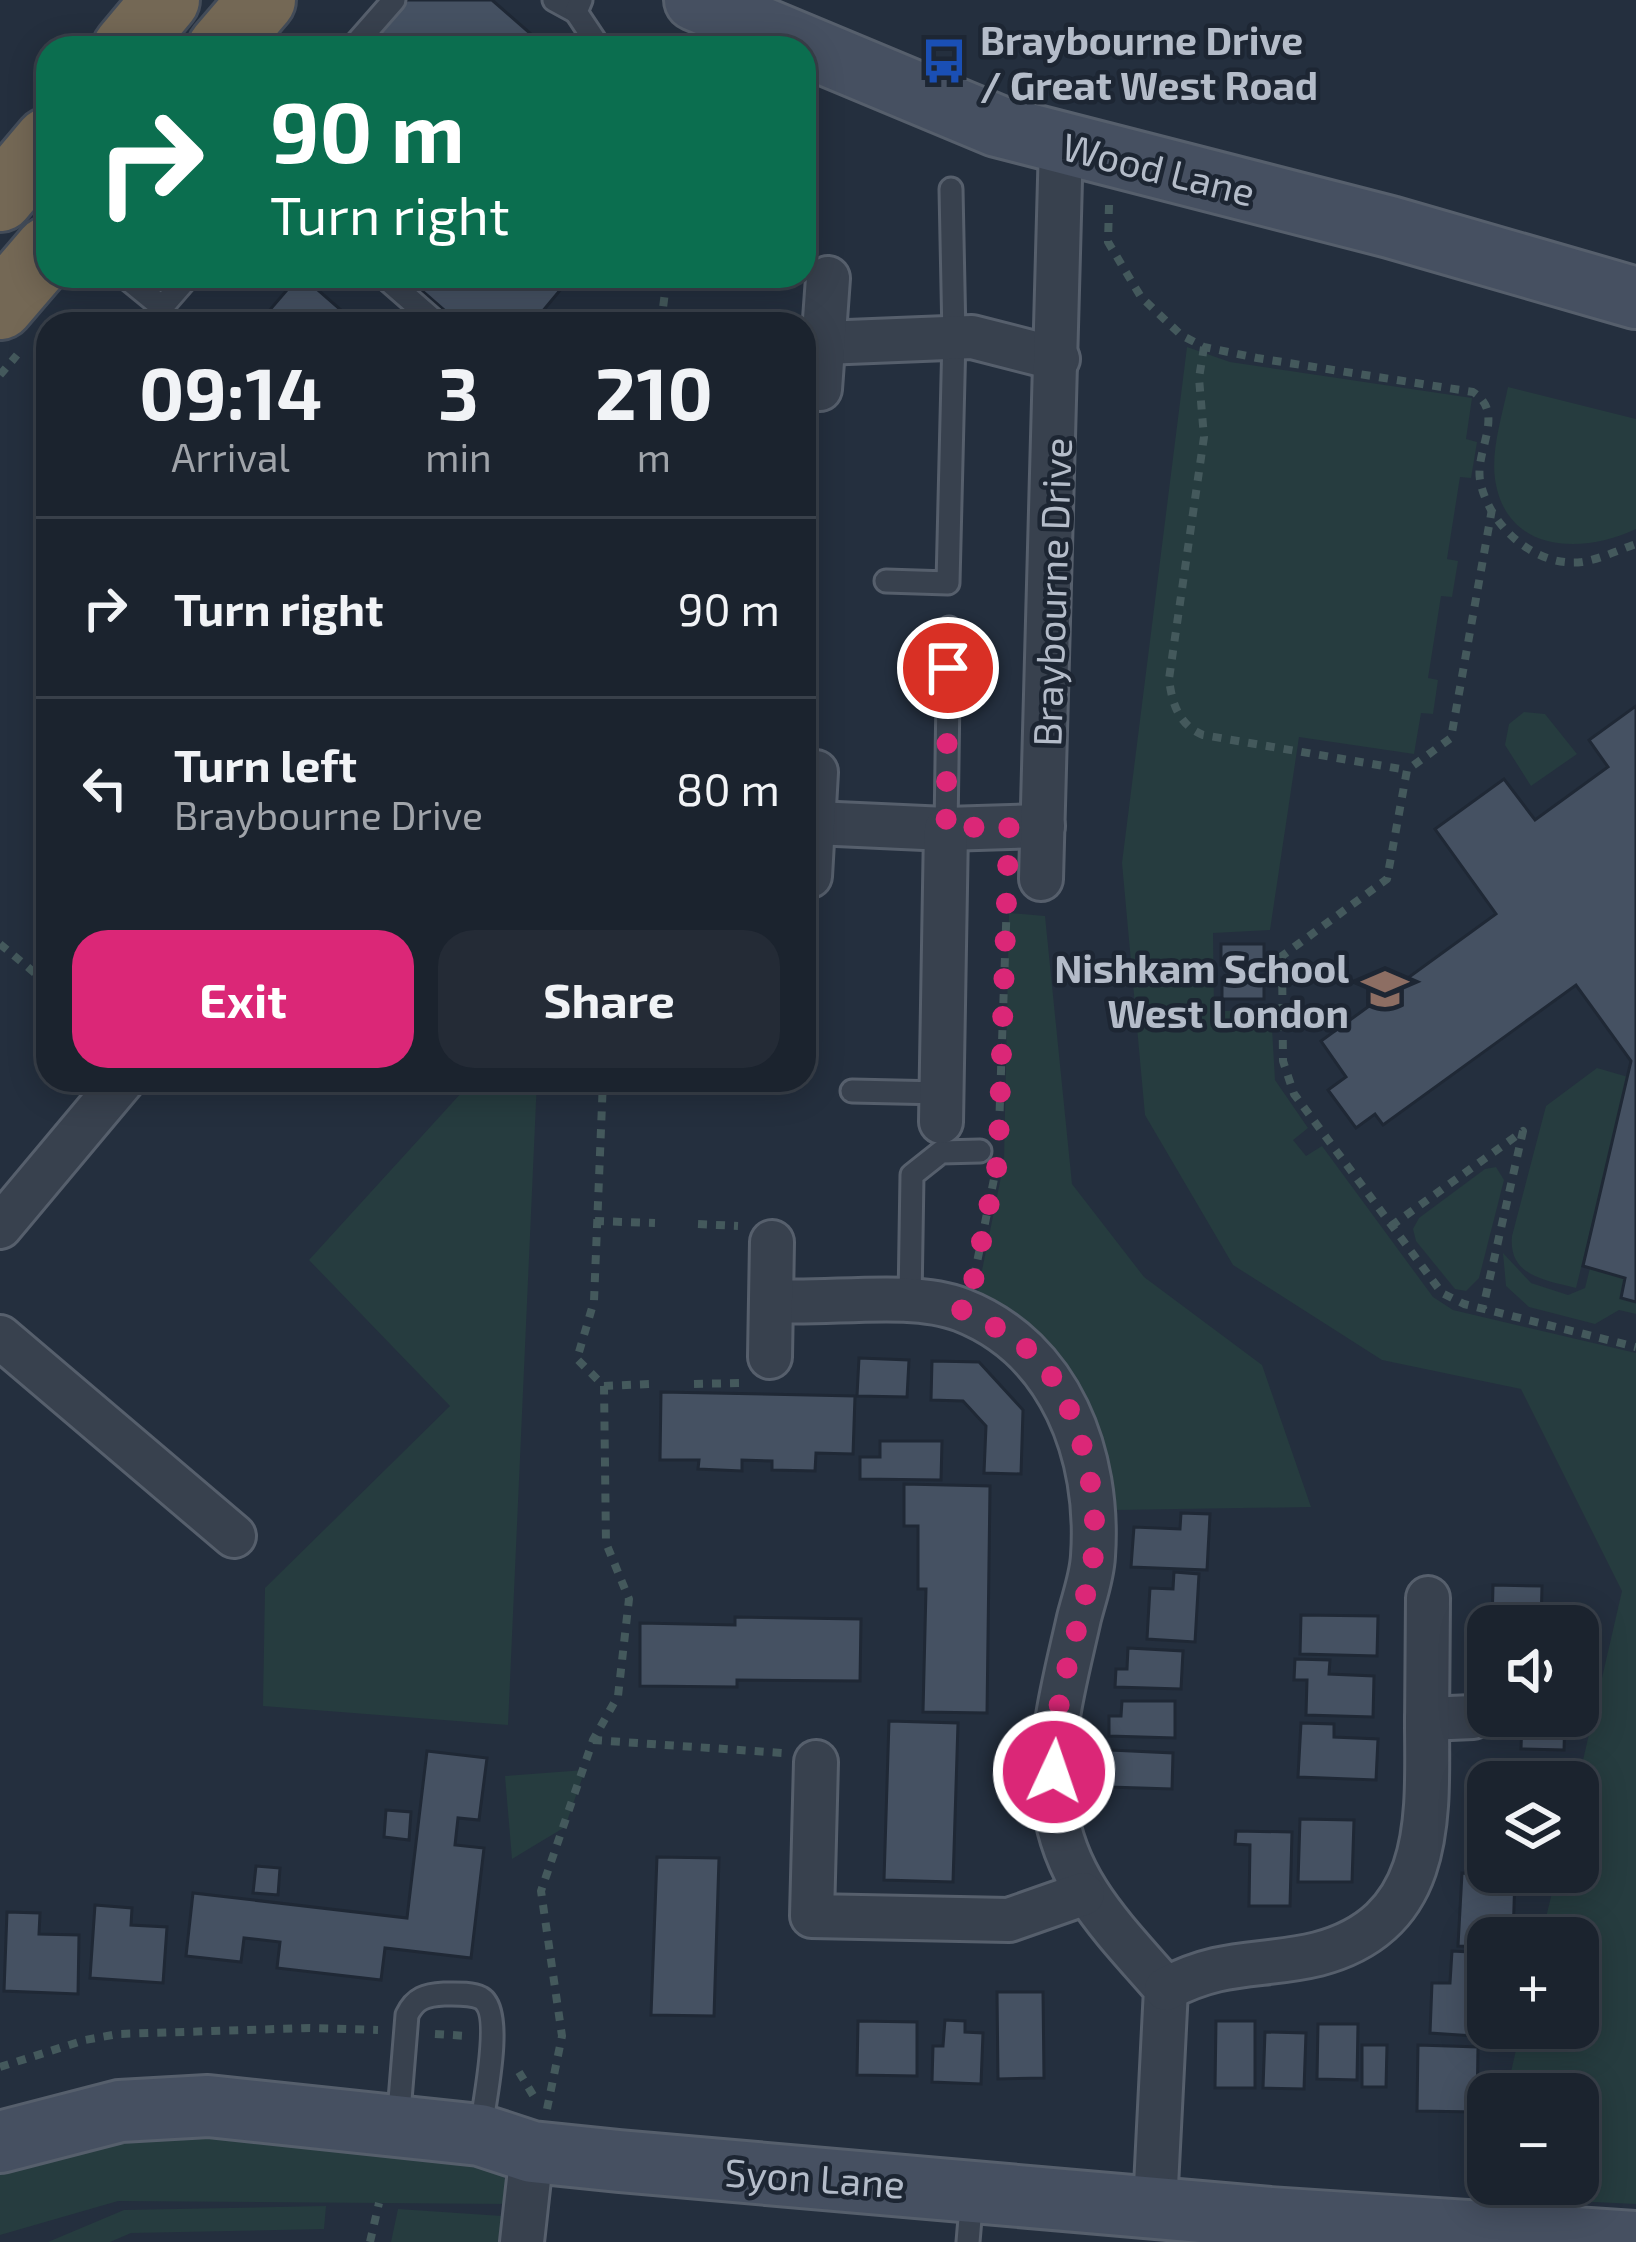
<!DOCTYPE html>
<html lang="en">
<head>
<meta charset="utf-8">
<style>
  :root { --surface:#1b232e; --page:#242b36; --text:#f1f3f6; --muted:#a0a4aa; --line:#39404a; --accent:#db2777 }
  body { margin:0; font-family:"Exo 2",sans-serif; background:var(--page); color:var(--text); height:100vh; display:flex; flex-direction:column; font-size:45px; white-space:nowrap }
  * { box-sizing:border-box; margin:0 }
  p { font-size:39px; color:var(--muted) }
  .icon { flex:none; width:66px; height:66px; fill:none; stroke:currentColor; stroke-width:2; stroke-linecap:round; stroke-linejoin:round }
  .map { position:relative; flex:1; overflow:hidden }
  .details { position:absolute; left:36px; top:312px; width:780px; height:780px; display:flex; flex-direction:column; background:var(--surface); border-radius:36px; box-shadow:0 6px 30px #0003,0 0 0 3px var(--line) }
  .details>* { flex:none }
  .top-card { position:absolute; left:36px; top:36px; width:780px; height:252px; border-radius:36px; box-shadow:0 6px 30px #0003,0 0 0 3px var(--line); background:#0b6e4f; color:#fff; overflow:hidden }
  .tools { position:absolute; left:1467px; top:1605px; display:grid; gap:24px }
  .tools a { display:grid; place-items:center; width:132px; height:132px; border-radius:24px; background:var(--surface); box-shadow:0 6px 30px #0003,0 0 0 3px var(--line); font-size:60px }
  .pin { position:absolute; display:grid; place-items:center; width:102px; height:102px; color:#fff; margin:-51px; border:6px solid #fff; border-radius:50%; box-shadow:0 3px 12px #0007 }
  .me { position:absolute; width:132px; margin:-66px; rotate:3deg; stroke-linejoin:round; filter:drop-shadow(0 0 9px #0008) }
  .turn { display:flex; align-items:center; gap:42px; height:252px; padding:0 36px; font-size:54px }
  .turn .icon { width:156px; height:156px; stroke-width:2.5 }
  .turn b { display:block; font-size:84px; line-height:102px }
  .eta { display:flex; justify-content:space-evenly; align-items:center; height:204px; text-align:center }
  .eta b { font-size:72px; font-weight:700; line-height:84px }
  .primary-button { display:flex; gap:24px; margin-top:auto; padding:24px 36px }
  .primary-button a { flex:1; height:138px; border-radius:36px; background:var(--accent); color:#fff; font-size:48px; font-weight:700; line-height:138px; text-align:center }
  .primary-button a+a { background:var(--page); color:var(--text) }
  ul { padding:0; list-style:none }
  li { display:flex; align-items:center; gap:36px; height:180px; padding:0 36px; border-top:3px solid var(--line) }
  li div { flex:1 }
  li b { display:block; font-size:45px }
  li em { font-style:normal }
  .map>svg:first-child { display:block }
</style>
</head>
<body>
<div class="map">
<svg width="1636" height="2242" viewBox="0 0 1636 2242">
  <rect width="100%" height="100%" fill="#242f3e"/>
  <g fill="#263c3f">
    <path d="M1187 347 1230 362 1472 398 1466 439 1477 442 1471 478 1460 477 1447 559 1458 561 1452 597 1441 596 1428 678 1438 680 1433 714 1421 713 1414 754 1299 737 1270 930 1213 933 1214 1011H1271L1275 1080 1308 1128 1293 1140 1306 1156 1322 1146 1433 1297 1453 1310 1636 1353V2204L1487 2197 1489 2184H1578V2094H1506L1521 2028H1578V1938H1541L1557 1872H1578V1782L1622 1591 1521 1389 1382 1360 1233 1265 1145 1115 1122 863Z"/>
    <path d="M1508 387 1636 419V529C1583 554 1506 554 1495 479 1491 450 1502 416 1508 387Z"/>
    <path d="M1524 712 1545 714 1577 754 1531 786 1505 745 1509 724Z"/>
    <path d="M1009 913 1045 916 1072 1184 1144 1277 1262 1365 1311 1507 1115 1510 1089 1420 975 1305 1004 1162Z"/>
    <path d="M1597 1068 1628 1077 1576 1288C1545 1280 1508 1276 1512 1236L1546 1106Z"/>
    <path d="M473 1080H537L508 1725 263 1706 265 1588 450 1406 309 1260Z"/>
    <path d="M1496 1167 1504 1180 1479 1278 1466 1291 1455 1289 1416 1241 1413 1229 1419 1218 1485 1169Z"/>
    <path d="M1503 1253 1531 1283 1568 1295 1585 1288 1590 1268 1625 1278 1621 1297 1636 1302V1314L1619 1310 1595 1324 1529 1307 1506 1286Z"/>
    <path d="M585 1770 565 1827 512 1859 505 1776Z"/>
    <path d="M132 2125 371 2140 499 2171 510 2186 508 2204 118 2201 0 2235V2159Z"/>
    <path d="M326 2206 324 2229 131 2233 110 2242H48L124 2210Z"/>
    <path d="M398 2209 502 2216 509 2242H391Z"/>
  </g>
  <g fill="#455162" stroke="#1f2835" stroke-width="3">
    <path d="M407 0H492L547 48H366Z"/>
    <path d="M299 276H302L357 324H282L268 312Z"/>
    <path d="M405 276H570L571 277 532 324H460Z"/>
    <path d="M1636 706V1302L1621 1298 1625 1278 1583 1266 1631 1061 1576 985 1383 1125 1375 1114 1356 1128 1328 1090 1346 1077 1321 1041 1496 914 1435 829 1504 779 1535 820 1608 767 1589 740Z"/>
    <rect x="1221" y="944" width="43" height="21"/>
    <rect x="1222" y="978" width="42" height="21"/>
    <path d="M859 1358 909 1360 907 1397 857 1396Z"/>
    <path d="M932 1361 979 1362 1023 1410 1021 1474 984 1473 986 1426 963 1401 931 1400Z"/>
    <path d="M661 1392 855 1396 853 1454 816 1453 815 1471 772 1470V1461L742 1460V1471L698 1469 699 1460H660Z"/>
    <path d="M880 1441H942L941 1480 860 1479V1457H880Z"/>
    <path d="M904 1484 990 1486 987 1713 923 1712 926 1589H918V1526H904Z"/>
    <path d="M1181 1513 1210 1514 1207 1570 1131 1567 1134 1527 1180 1529Z"/>
    <path d="M1174 1572 1199 1574 1195 1642 1147 1639 1150 1588 1173 1589Z"/>
    <path d="M1493 1585 1542 1586 1541 1626H1492Z"/>
    <path d="M1301 1615 1378 1616 1377 1656 1300 1654Z"/>
    <path d="M735 1617 861 1619 860 1681 737 1680V1687L640 1686V1623L735 1625Z"/>
    <path d="M1128 1648 1183 1651 1181 1689 1115 1687 1116 1669H1127Z"/>
    <path d="M1295 1659 1330 1660 1329 1674 1374 1676 1373 1717 1306 1715 1307 1680H1294Z"/>
    <path d="M1122 1701H1175V1738L1109 1736V1716H1121Z"/>
    <path d="M1522 1716H1565L1564 1750 1521 1749Z"/>
    <path d="M889 1721 958 1723 953 1882 884 1880Z"/>
    <path d="M1301 1723 1334 1724V1737L1378 1739 1376 1780 1298 1777Z"/>
    <path d="M1110 1750 1173 1753 1172 1789 1109 1787Z"/>
    <path d="M427 1751 487 1758 479 1820 458 1818 455 1845 484 1848 471 1958 385 1948 381 1980 277 1968 280 1942 244 1938 241 1962 186 1956 193 1893 407 1918Z"/>
    <path d="M1539 1763 1569 1765 1568 1780 1538 1778Z"/>
    <path d="M1471 1773 1524 1775 1523 1782H1488V1848L1468 1847Z"/>
    <path d="M386 1810 411 1812 409 1840 384 1837Z"/>
    <path d="M1300 1819 1354 1820 1352 1882H1298Z"/>
    <path d="M1236 1831 1292 1832 1290 1906H1249L1250 1845 1235 1844Z"/>
    <path d="M657 1857 719 1858 714 2016 651 2015Z"/>
    <path d="M256 1866 280 1868 278 1895 253 1893Z"/>
    <path d="M1462 1873 1515 1875 1513 1938H1488V1947L1458 1946Z"/>
    <path d="M95 1905 132 1908 131 1925 167 1927 163 1983 90 1978Z"/>
    <path d="M7 1912 40 1913 39 1934 79 1935 78 1994 4 1991Z"/>
    <path d="M1452 1951 1488 1953V1986H1476L1474 2036 1430 2033 1432 1983H1450Z"/>
    <path d="M997 1992H1043L1044 2078 998 2079Z"/>
    <path d="M945 2020 965 2021V2032L983 2033 981 2084 932 2082 933 2046H943Z"/>
    <path d="M858 2021 917 2022V2076L857 2075Z"/>
    <path d="M1216 2021H1255V2088H1215Z"/>
    <path d="M1318 2024H1358L1357 2080 1317 2079Z"/>
    <path d="M1265 2032 1306 2033 1304 2089 1263 2088Z"/>
    <path d="M1362 2045H1387L1386 2087H1362Z"/>
    <path d="M1418 2045 1478 2047 1477 2112 1417 2111Z"/>
  </g>
  <g fill="none" stroke-linecap="round" stroke-linejoin="round">
    <g stroke="#565f6c" stroke-width="27">
      <g id="lane">
        <path d="M554 0 576 12"/>
        <path d="M581 0 576 12 600 48"/>
        <path d="M352 48 394 0"/>
        <path d="M124 276 162 307 189 276"/>
        <path d="M383 276 438 324"/>
        <path d="M886 581 948 583 954 337 951 189"/>
        <path d="M946 829 949 628"/>
        <path d="M852 1091 942 1093"/>
        <path d="M910 1301 912 1175 941 1152 980 1151"/>
        <path d="M398 2124 407 2015C415 1998 426 1995 444 1994 455 1994 471 1993 481 1998 505 2012 483 2108 480 2134"/>
        <path d="M968 2242 972 2195"/>
      </g>
    </g>
    <g stroke="#565f6c" stroke-width="48">
      <g id="street">
        <path d="M823 343 972 337 1058 359"/>
        <path d="M820 389 828 278"/>
        <path d="M815 823 946 829 1043 826"/>
        <path d="M810 876 816 772"/>
        <path d="M1041 879 1061 143"/>
        <path d="M941 1122 946 829"/>
        <path d="M0 1227 123 1080"/>
        <path d="M772 1301C829 1305 911 1290 962 1310 1061 1349 1100 1456 1093 1556 1092 1577 1084 1598 1079 1618 1065 1681 1047 1741 1055 1806 1065 1884 1117 1932 1166 1989L1155 2206"/>
        <path d="M0 1337 234 1536"/>
        <path d="M770 1357 772 1242"/>
        <path d="M1427 1719 1473 1717"/>
        <path d="M816 1762 812 1916 1009 1920 1083 1894"/>
        <path d="M1166 1989C1224 1958 1261 1968 1318 1954 1432 1924 1428 1823 1427 1728 1427 1685 1428 1641 1428 1598"/>
        <path d="M522 2242 532 2152"/>
      </g>
    </g>
    <g stroke="#565f6c" stroke-width="66">
      <g id="secondary">
        <path d="M695 0 997 126 1390 227 1636 298"/>
        <path d="M0 2142 120 2111 208 2106 480 2135 532 2152 619 2161 1270 2218 1636 2242"/>
      </g>
    </g>
    <g stroke="#434c59" stroke-width="72">
      <g id="highway">
        <path d="M126 48 166 0"/>
        <path d="M221 48 262 0"/>
        <path d="M0 198 48 141"/>
        <path d="M0 306 48 250"/>
      </g>
    </g>
    <g stroke="#44595c" stroke-width="8" stroke-dasharray="9 9" stroke-linecap="butt">
      <path d="M36 90 48 75"/>
      <path d="M1109 205 1108 242 1141 297 1181 335 1204 347 1257 358 1473 392C1506 413 1475 450 1480 480 1488 525 1535 568 1582 562 1601 559 1618 550 1636 544"/>
      <path d="M661 324 667 276"/>
      <path d="M1204 347 1199 378 1204 437 1169 679C1172 704 1179 725 1203 735L1407 770"/>
      <path d="M0 375 17 355"/>
      <path d="M1492 509 1451 738 1407 770 1387 879 1282 956 1283 1061 1294 1094 1442 1293 1464 1304 1636 1347"/>
      <path d="M0 944 48 984"/>
      <path d="M999 1129 1007 898"/>
      <path d="M595 1221 655 1223"/>
      <path d="M698 1224 738 1226"/>
      <path d="M1391 1226 1523 1131 1483 1308"/>
      <path d="M974 1277 995 1174"/>
      <path d="M694 1384 741 1383"/>
      <path d="M604 1386 650 1384"/>
      <path d="M593 1740 783 1753"/>
      <path d="M435 2034 468 2036"/>
      <path d="M0 2067 85 2040 118 2034 310 2028 378 2030"/>
      <path d="M519 2072 536 2100"/>
      <path d="M547 2109 562 2036 541 1891 593 1740 618 1696 629 1599 606 1543 604 1386 577 1359 594 1301 603 1080"/>
      <path d="M370 2242 379 2203"/>
    </g>
    <use href="#lane" stroke="#38414e" stroke-width="21"/>
    <use href="#street" stroke="#38414e" stroke-width="42"/>
    <use href="#secondary" stroke="#465061" stroke-width="60"/>
    <use href="#highway" stroke="#746855" stroke-width="66"/>
  </g>
  <g fill="none" stroke-linecap="round" stroke-linejoin="round">
    <path stroke="#db2777" stroke-width="21" stroke-dasharray="0 37.8" d="M948 668 946 829 1009 825 998 1161 973 1283 958 1308C986 1322 1014 1335 1036 1357 1080 1401 1103 1505 1092 1565 1079 1634 1051 1701 1054 1772"/>
  </g>
  <defs>
    <g id="bus-bare" transform="scale(3.6)"><path d="M-5-6H5V4H4V6H2V4H-2V6H-4V4H-5ZM-3.5-4V0h7V-4ZM-3.5 1.2v1.5H-2V1.2ZM2 1.2v1.5H3.5V1.2Z" fill="#1a4fb4" stroke="#1d2633" stroke-width="2.5" paint-order="stroke"/></g>
    <g id="school-bare" transform="scale(3.6)"><path d="M0-5L7-2L0 1L-7-2ZM-4 1L0 2.5L4 1V4Q0 6-4 4Z" fill="#8d6e63" stroke="#1d2633" stroke-width="2.5" paint-order="stroke"/></g>
  </defs>
  <g fill-rule="evenodd">
    <use href="#bus-bare" x="944" y="61"/>
    <use href="#school-bare" x="1385" y="989"/>
  </g>
  <g text-anchor="middle" dominant-baseline="central" stroke-width="9" stroke-linejoin="round" paint-order="stroke">
    <g font-size="39" font-weight="bold" fill="#b4bcc9" stroke="#1d2633" text-anchor="start">
      <text x="980" y="39">Braybourne Drive<tspan x="980" dy="45">/ Great West Road</tspan></text>
      <text x="1349" y="967" text-anchor="end">Nishkam School<tspan x="1349" dy="45">West London</tspan></text>
    </g>
    <g font-size="39" fill="#b4bcc9" stroke="#1d2633">
      <text transform="translate(1159 168) rotate(14)">Wood Lane</text>
      <text transform="translate(1051 592) rotate(-88)">Braybourne Drive</text>
      <text transform="translate(815 2177) rotate(4)">Syon Lane</text>
    </g>
  </g>
</svg>
<div class="tools">
<a><svg class="icon" aria-label="sound" viewBox="0 0 24 24"><path d="M4 9h4l5-4v14l-5-4H4zM17 9q2 3 0 6"/></svg></a>
<a><svg class="icon" aria-label="layers" viewBox="0 0 24 24"><path d="M12 4l9 5-9 5-9-5zM3 14l9 5 9-5"/></svg></a>
<a>+</a>
<a>−</a>
</div>
<div class="pin" style="left:948px;top:668px;background:#d93025"><svg class="icon" aria-label="arrive" viewBox="0 0 24 24"><path d="M6 21V4h12l-3 4 3 4H6"/></svg></div>
<svg class="me" style="left:1054px;top:1772px" viewBox="-20 -20 40 40"><circle r="17" fill="#db2777" stroke="#fff" stroke-width="3"/><path d="M0-11L8 9 0 5-8 9z" fill="#fff"/></svg>
<div class="top-card">
<div class="turn"><svg class="icon" aria-label="right" viewBox="0 0 24 24"><path d="M7 20v-9h11M14 6l5 5-5 5"/></svg><div><b>90 m</b>Turn right</div></div>
</div>
<section class="details">
<div class="eta">
<div><b>09:14</b><p>Arrival</p></div>
<div><b>3</b><p>min</p></div>
<div><b>210</b><p>m</p></div>
</div>
<ul>
<li><svg class="icon" aria-label="right" viewBox="0 0 24 24"><path d="M7 20v-9h11M14 6l5 5-5 5"/></svg><div><b>Turn right</b></div><em>90 m</em></li>
<li><svg class="icon" aria-label="left" viewBox="0 0 24 24"><path d="M17 20v-9H6M10 6l-5 5 5 5"/></svg><div><b>Turn left</b><p>Braybourne Drive</p></div><em>80 m</em></li>
</ul>
<div class="primary-button"><a>Exit</a><a>Share</a></div>
</section>
</div>
</body>
</html>
